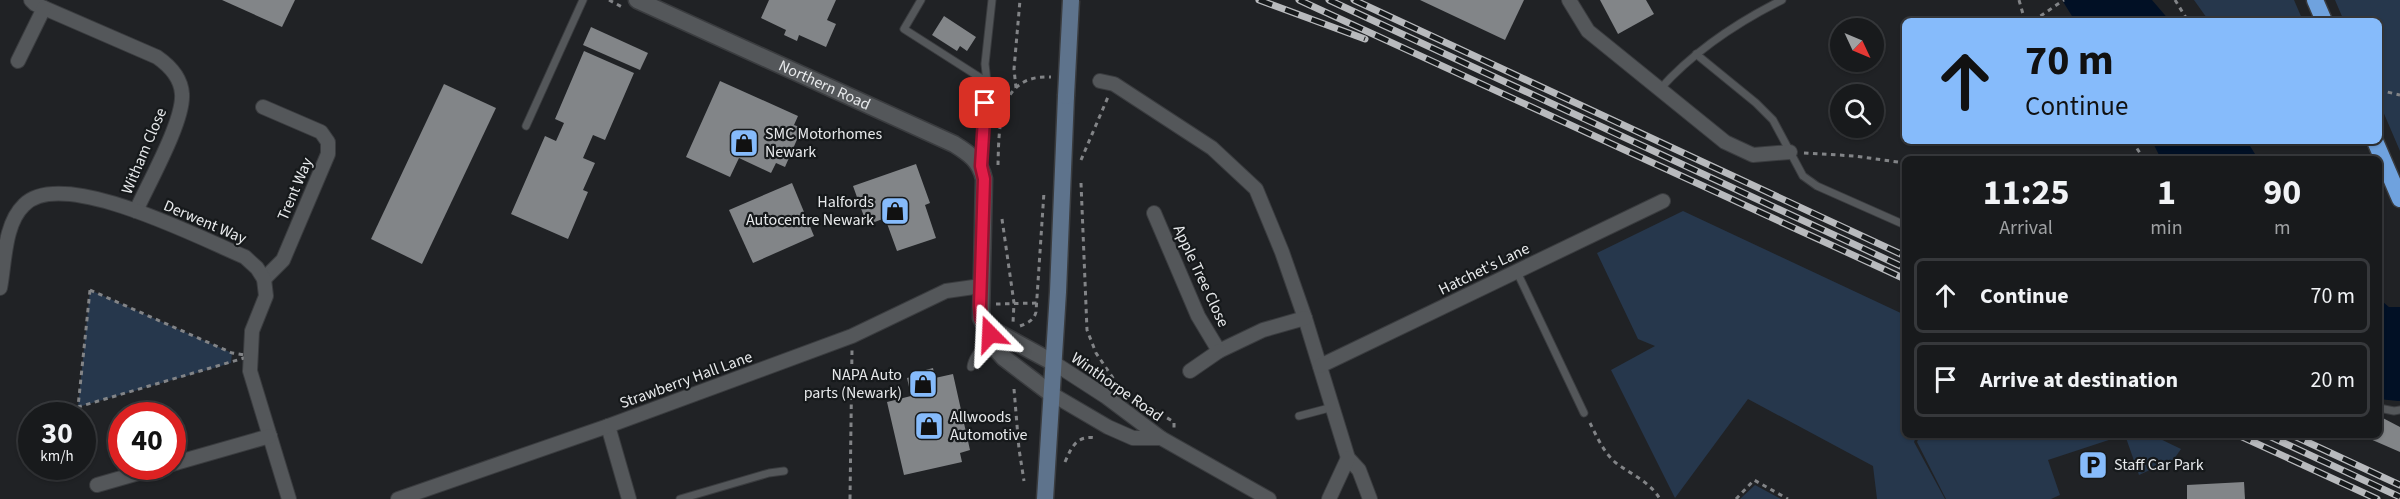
<!DOCTYPE html>
<html lang="en">
<head>
<meta charset="utf-8">
<style>
  :root { --surface:#181a1c; --page:#212325; --text:#f1f3f6; --muted:#9fa1a3; --line:#36383b }
  body { margin:0; font-family:"Source Sans 3",sans-serif; background:var(--page); color:var(--text); height:100vh; display:flex; flex-direction:column; font-size:22px; white-space:nowrap }
  * { box-sizing:border-box; margin:0 }
  p { font-size:20px; color:var(--muted) }
  .icon { flex:none; width:33px; height:33px; fill:none; stroke:currentColor; stroke-width:2; stroke-linecap:round; stroke-linejoin:round }
  .map { position:relative; flex:1; overflow:hidden }
  .side { position:absolute; left:1902px; top:156px; width:480px; height:282px; display:flex; flex-direction:column; background:var(--surface); border-radius:9px; box-shadow:0 2px 4px #0004,0 0 0 2px var(--line) }
  .side>* { flex:none }
  .guide { position:absolute; left:1902px; top:18px; width:480px; height:126px; border-radius:9px; box-shadow:0 2px 4px #0004,0 0 0 2px var(--line); background:#86bbfb; color:#111; overflow:hidden }
  .needle { width:39px; rotate:134deg }
  .fabs { position:absolute; left:1830px; top:18px; display:grid; gap:12px }
  .fabs a { display:grid; place-items:center; width:54px; height:54px; border-radius:50%; background:var(--surface); box-shadow:0 2px 4px #0004,0 0 0 2px var(--line); font-size:30px }
  .speed { position:absolute; left:18px; top:402px; display:flex; gap:12px; font-size:30px; font-weight:700; text-align:center }
  .speed>* { display:grid; place-content:center; width:78px; height:78px; border-radius:50%; background:var(--surface); box-shadow:0 2px 4px #0004,0 0 0 2px var(--line); line-height:1 }
  .speed small { font-size:15px; font-weight:400 }
  .speed .limit { border:9px solid #d22; background:#fff; color:#111 }
  .pin { position:absolute; display:grid; place-items:center; width:51px; height:51px; color:#fff; margin:-26px; border-radius:12px; box-shadow:0 3px 9px #0006 }
  .me { position:absolute; width:66px; margin:-33px; rotate:339deg; stroke-linejoin:round; filter:drop-shadow(0 0 4px #0008) }
  .turn { display:flex; align-items:center; gap:21px; height:126px; padding:0 24px; font-size:27px }
  .turn .icon { width:78px; height:78px; stroke-width:2.5 }
  .turn b { display:block; font-size:42px; line-height:51px }
  .eta { display:flex; justify-content:space-evenly; align-items:center; height:102px; text-align:center }
  .eta b { font-size:36px; font-weight:700; line-height:42px }
  ul { padding:0; list-style:none }
  li { display:flex; align-items:center; gap:18px; height:75px; margin:0 12px 9px; padding:0 12px; border:3px solid var(--line); border-radius:9px }
  li div { flex:1 }
  li b { display:block; font-size:22px }
  li em { font-style:normal }
  .map>svg:first-child { display:block }
</style>
</head>
<body>
<div class="map">
<svg width="2400" height="499" viewBox="0 0 2400 499">
  <rect width="100%" height="100%" fill="#202225"/>
  <g fill="#26374c">
    <path d="M2194 0H2294L2303 21H2209Z"/>
    <path d="M2335 0H2400V151L2379 102V21H2344Z"/>
    <path d="M1683 211 1905 315V435H1917L1914 442 1945 499H1877L1873 466 1748 399 1675 498 1611 370 1655 346 1638 339 1597 253Z"/>
    <path d="M90 290 232 353 231 363 78 407Z"/>
    <path d="M1920 435H2124L2048 460 2060 495 2051 499H1946L1917 442Z"/>
    <path d="M2125 435H2152L2181 449 2174 459 2139 475Z"/>
    <path d="M1755 485 1781 499H1740Z"/>
  </g>
  <g fill="#011025">
    <path d="M2062 0H2152L2170 21H2075Z"/>
    <path d="M2152 141H2247L2255 154V159H2161Z"/>
    <path d="M2379 302H2383L2389 307H2400V401H2398L2379 399Z"/>
  </g>
  <g fill="#828588">
    <path d="M222 0H295L282 27Z"/>
    <path d="M769 0H836L827 20 836 24 826 47 799 35 797 41 784 35 786 30 761 18Z"/>
    <path d="M1420 0H1524L1505 40Z"/>
    <path d="M1600 0H1646L1654 14 1618 34Z"/>
    <path d="M944 16 976 37 967 51 960 46 957 51 932 35Z"/>
    <path d="M591 27 648 53 640 70 583 45Z"/>
    <path d="M584 51 634 73 605 140 593 135 583 158 595 163 583 190 588 192 568 239 511 214 545 136 556 141 564 123 555 119Z"/>
    <path d="M720 81 798 116 794 125 802 128 785 167 776 163 771 173 739 158 730 177 686 157Z"/>
    <path d="M444 84 496 108 422 264 371 239Z"/>
    <path d="M916 164 930 203 925 205 936 238 897 251 885 218 867 225 853 186Z"/>
    <path d="M792 183 814 236 753 263 729 210Z"/>
    <path d="M933 368 935 378 953 374 970 450 960 453 962 462 904 475 887 402 911 396 907 378 923 374 922 371Z"/>
    <path d="M2379 416 2400 427V452L2361 435H2379Z"/>
    <path d="M2244 482 2245 499H2187V485Z"/>
  </g>
  <g fill="none" stroke-linecap="round" stroke-linejoin="round">
    <g stroke="#3a3c3f" stroke-width="9">
      <g id="service">
        <path d="M921 0 904 29 987 82 985 64 992 0"/>
        <path d="M1696 54 1756 103 1773 120 1803 176 1817 186 1905 225"/>
        <path d="M1660 89C1694 51 1736 23 1782 0"/>
        <path d="M526 126 583 0"/>
        <path d="M981 164 987 82"/>
        <path d="M1517 272 1584 413"/>
        <path d="M971 367C972 356 983 346 989 337"/>
        <path d="M2379 408 2394 411 2400 410"/>
        <path d="M1299 416 1333 407"/>
        <path d="M680 499 769 473 784 471"/>
      </g>
    </g>
    <g stroke="#3a3c3f" stroke-width="16">
      <g id="minor">
        <path d="M31 0 35 4 157 57C170 66 181 77 182 94 184 121 148 184 136 211"/>
        <path d="M1569 0 1588 31 1725 142 1753 155 1790 152"/>
        <path d="M18 61 44 8"/>
        <path d="M1100 81 1114 84 1212 148 1256 189 1282 252 1305 318 1348 458 1359 470 1370 499"/>
        <path d="M263 107 321 132 328 142V154L283 260 264 279"/>
        <path d="M1154 213 1198 316 1219 351 1263 330 1305 318"/>
        <path d="M0 288C5 262 4 224 24 205 62 166 202 239 245 257L257 268 264 279 266 296 252 331 250 371 289 499"/>
        <path d="M1054 363 1105 396 1161 438"/>
        <path d="M1320 366 1663 201"/>
        <path d="M1190 371 1219 351"/>
        <path d="M1050 393 1108 427 1133 438H1161L1269 499"/>
        <path d="M608 426 629 499"/>
        <path d="M172 464 270 436"/>
        <path d="M97 485 163 466"/>
        <path d="M398 499 608 426 852 336 946 291 981 286"/>
        <path d="M1329 499 1348 458"/>
      </g>
    </g>
    <g stroke="#3a3c3f" stroke-width="19">
      <g id="tertiary">
        <path id="s1" d="M637 0 954 144C970 154 980 161 984 179L981 318 995 348 1004 358 1050 393"/>
        <path d="M990 334 997 332 1054 363"/>
      </g>
    </g>
    <g stroke="#3a3c3f" stroke-width="19">
      <path id="secondary" d="M1045 499 1058 292 1066 96"/>
    </g>
    <g stroke="#3a3c3f" stroke-width="19">
      <g id="trunk">
        <path d="M2315 0 2324 21"/>
        <path d="M2375 141 2400 199"/>
      </g>
    </g>
    <g stroke="#828487" stroke-width="3" stroke-dasharray="4.5 4.5" stroke-linecap="butt">
      <path d="M609 0 622 7"/>
      <path d="M2019 0 2025 21"/>
      <path d="M2175 0 2188 21"/>
      <path d="M2033 21 2064 0"/>
      <path d="M1016 88 1014 69 1020 0"/>
      <path d="M2379 90 2400 95"/>
      <path d="M2132 141 2144 159"/>
      <path d="M1804 153 1855 156 1905 163"/>
      <path d="M1081 160 1108 97"/>
      <path d="M998 165C999 126 998 74 1051 77"/>
      <path d="M1081 183 1087 330 1096 353 1117 384"/>
      <path d="M1002 219 1014 303 1013 323"/>
      <path d="M90 290 232 353 251 356 78 407Z"/>
      <path d="M996 304 1038 303"/>
      <path d="M1020 326C1028 323 1034 320 1036 312L1044 192"/>
      <path d="M1014 389 1019 449 1024 481"/>
      <path d="M1144 404 1174 422V429"/>
      <path d="M1590 423C1597 437 1604 453 1616 463 1632 475 1649 481 1660 499"/>
      <path d="M1065 462C1072 446 1077 435 1096 438"/>
      <path d="M850 499 852 350"/>
      <path d="M1736 499 1754 480 1788 499"/>
    </g>
    <use href="#service" stroke="#54575a" stroke-width="7"/>
    <use href="#minor" stroke="#54575a" stroke-width="14"/>
    <use href="#tertiary" stroke="#54575a" stroke-width="16"/>
    <use href="#secondary" stroke="#5e738c" stroke-width="16"/>
    <use href="#trunk" stroke="#6fa2de" stroke-width="16"/>
    <g stroke="#b8babd" stroke-width="7">
      <g id="rail">
        <path d="M1259 0 1365 39"/>
        <path d="M1299 0 1905 279"/>
        <path d="M1329 0 1905 268"/>
        <path d="M1354 0 1905 256"/>
        <path d="M2238 435 2377 499"/>
        <path d="M2267 435 2400 497"/>
        <path d="M2292 435 2400 485"/>
      </g>
    </g>
    <use href="#rail" stroke="#16191b" stroke-width="4.5" stroke-dasharray="14" stroke-linecap="butt"/>
    <g stroke="#3a3c3f" stroke-width="19" stroke-linecap="butt">
      <path id="secondary-bridge" d="M1066 96 1071 0"/>
    </g>
    <use href="#secondary-bridge" stroke="#5e738c" stroke-width="16"/>
  </g>
  <g fill="none" stroke-linecap="round" stroke-linejoin="round">
    <g stroke="#92132f" stroke-width="15">
      <path id="route" d="M985 103 981 166 984 179 980 306 981 318 990 334"/>
    </g>
    <use href="#route" stroke="#e11d48" stroke-width="10"/>
  </g>
  <defs>
    <g id="shop-square" transform="scale(1.5)"><rect x="-9" y="-9" width="18" height="18" rx="4" fill="#86bbfb" stroke="#16191b"/><path d="M-5-2.5h2.3a2.7 3.5 0 0 1 5.4 0H5L5.5 6h-11ZM-1.5-2.5h3a1.5 2.3 0 0 0-3 0Z" fill="#111"/></g>
    <g id="parking-square" transform="scale(1.5)"><rect x="-9" y="-9" width="18" height="18" rx="4" fill="#86bbfb" stroke="#16191b"/><path d="M-3.5-5.5H1a3.5 3.5 0 0 1 0 7H-1V5.5H-3.5ZM-1-3.4V-.6H.8a1.4 1.4 0 0 0 0-2.8Z" fill="#111"/></g>
  </defs>
  <g fill-rule="evenodd">
    <use href="#shop-square" x="744" y="143"/>
    <use href="#shop-square" x="895" y="211"/>
    <use href="#shop-square" x="923" y="384"/>
    <use href="#shop-square" x="929" y="426"/>
    <use href="#parking-square" x="2093" y="465"/>
  </g>
  <g text-anchor="middle" dominant-baseline="central" stroke-width="4.5" stroke-linejoin="round" paint-order="stroke">
    <g font-size="16" fill="#e7e9eb" stroke="#16191b">
      <text stroke="none"><textPath href="#s1" startOffset="206">Northern Road</textPath></text>
      <text transform="translate(144 151) rotate(-67)">Witham Close</text>
      <text transform="translate(295 189) rotate(-67)">Trent Way</text>
      <text transform="translate(205 222) rotate(23)">Derwent Way</text>
      <text transform="translate(1484 269) rotate(-26)">Hatchet's Lane</text>
      <text transform="translate(1201 276) rotate(65)">Apple Tree Close</text>
      <text transform="translate(686 380) rotate(-20)">Strawberry Hall Lane</text>
      <text transform="translate(1117 387) rotate(35)">Winthorpe Road</text>
    </g>
    <g font-size="16" fill="#e7e9eb" stroke="#16191b" text-anchor="start">
      <text x="765" y="134">SMC Motorhomes<tspan x="765" dy="18">Newark</tspan></text>
      <text x="874" y="202" text-anchor="end">Halfords<tspan x="874" dy="18">Autocentre Newark</tspan></text>
      <text x="902" y="375" text-anchor="end">NAPA Auto<tspan x="902" dy="18">parts (Newark)</tspan></text>
      <text x="950" y="417">Allwoods<tspan x="950" dy="18">Automotive</tspan></text>
      <text x="2114" y="465">Staff Car Park</text>
    </g>
  </g>
</svg>
<div class="fabs">
<a><svg class="needle" viewBox="-14 -14 28 28"><path d="M0-13l5 13h-10z" fill="#e53935"/><path d="M0 13l5-13h-10z" fill="#9fa1a3"/></svg></a>
<a><svg class="icon" aria-label="search" viewBox="0 0 24 24"><circle cx="10" cy="10" r="6"/><path d="M15 15l6 6"/></svg></a>
</div>
<div class="speed"><div>30<small>km/h</small></div><div class="limit">40</div></div>
<div class="pin" style="left:985px;top:103px;background:#d93025"><svg class="icon" aria-label="arrive" viewBox="0 0 24 24"><path d="M6 21V4h12l-3 4 3 4H6"/></svg></div>
<svg class="me" style="left:990px;top:334px" viewBox="-20 -20 40 40"><path d="M0-17L14 15 0 8-14 15z" fill="#e11d48" stroke="#fff" stroke-width="4"/></svg>
<div class="guide">
<div class="turn"><svg class="icon" aria-label="ahead" viewBox="0 0 24 24"><path d="M12 20V5M6 11l6-6 6 6"/></svg><div><b>70 m</b>Continue</div></div>
</div>
<section class="side">
<div class="eta">
<div><b>11:25</b><p>Arrival</p></div>
<div><b>1</b><p>min</p></div>
<div><b>90</b><p>m</p></div>
</div>
<ul>
<li><svg class="icon" aria-label="ahead" viewBox="0 0 24 24"><path d="M12 20V5M6 11l6-6 6 6"/></svg><div><b>Continue</b></div><em>70 m</em></li>
<li><svg class="icon" aria-label="arrive" viewBox="0 0 24 24"><path d="M6 21V4h12l-3 4 3 4H6"/></svg><div><b>Arrive at destination</b></div><em>20 m</em></li>
</ul>
</section>
</div>
</body>
</html>
